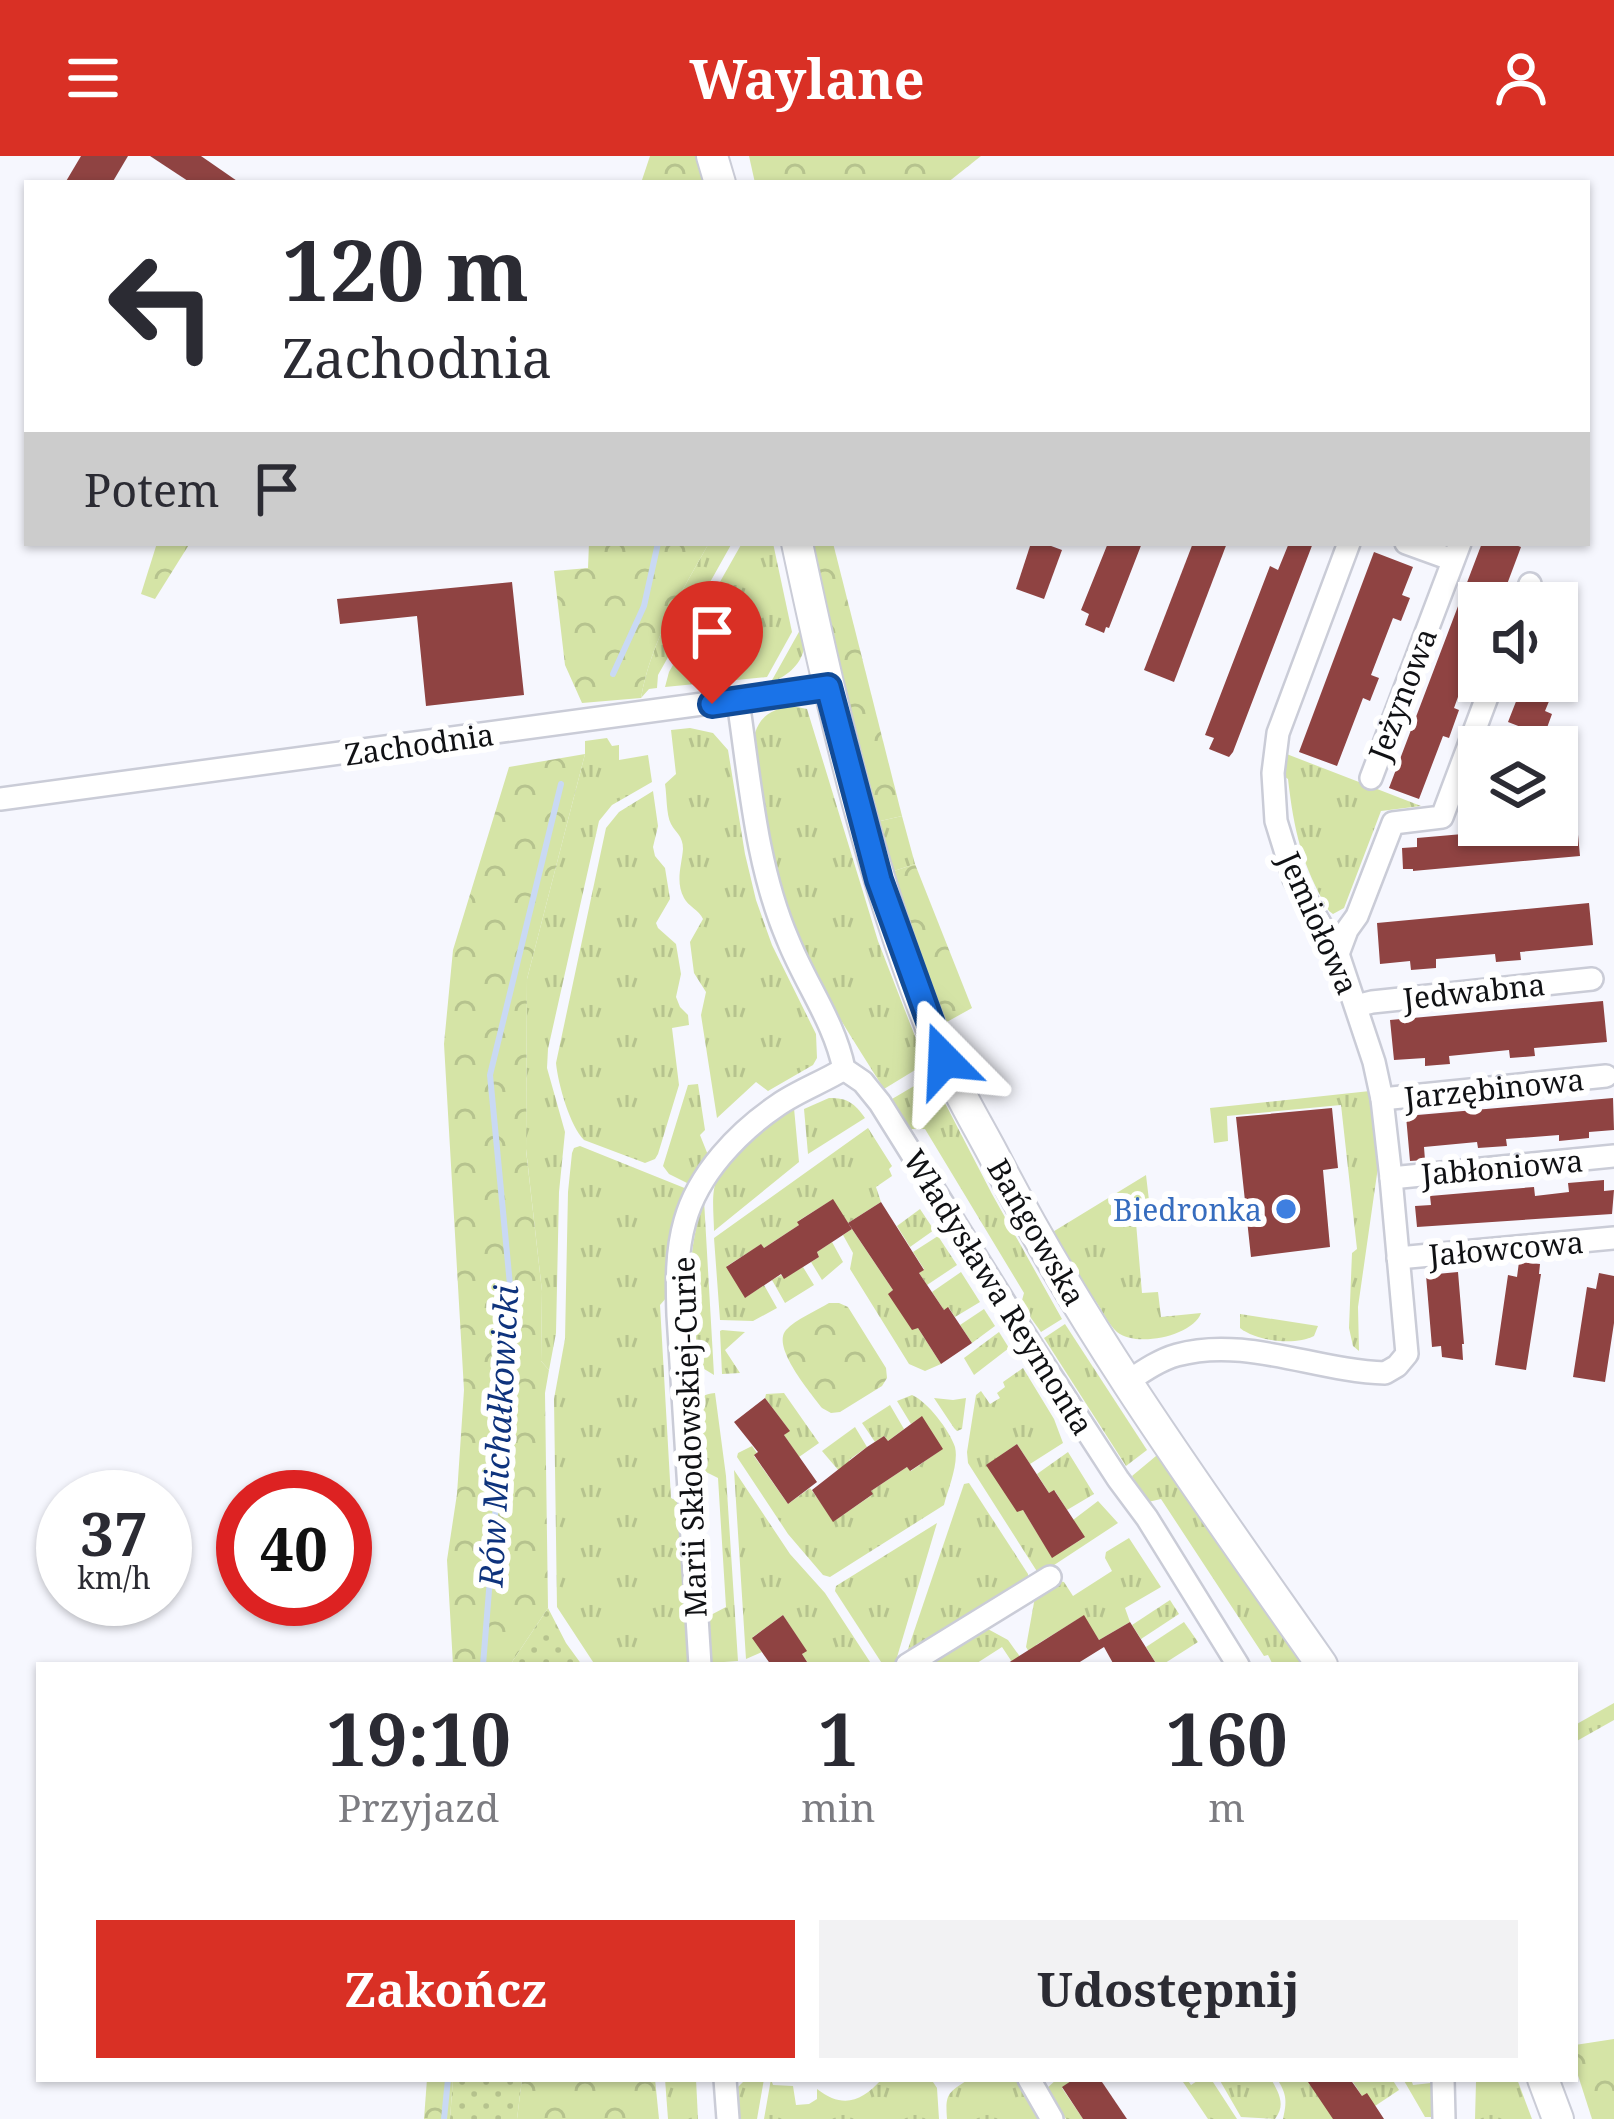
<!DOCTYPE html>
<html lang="pl">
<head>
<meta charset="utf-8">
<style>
  :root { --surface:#fff; --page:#f2f2f3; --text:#2b2b33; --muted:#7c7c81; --accent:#d93025 }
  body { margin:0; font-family:"Noto Serif",serif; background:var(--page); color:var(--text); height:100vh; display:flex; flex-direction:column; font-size:45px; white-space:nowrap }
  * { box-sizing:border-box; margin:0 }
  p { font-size:39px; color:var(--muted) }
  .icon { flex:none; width:66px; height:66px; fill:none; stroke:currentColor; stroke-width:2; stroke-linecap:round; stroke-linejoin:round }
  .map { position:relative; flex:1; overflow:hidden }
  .panel { position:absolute; left:36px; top:1506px; width:1542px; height:420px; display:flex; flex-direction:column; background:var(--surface); border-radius:0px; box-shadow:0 3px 9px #0004 }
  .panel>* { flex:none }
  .top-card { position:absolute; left:24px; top:24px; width:1566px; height:366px; border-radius:0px; box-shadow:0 3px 9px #0004; background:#fff; color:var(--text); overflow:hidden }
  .controls { position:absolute; left:1458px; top:426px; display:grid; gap:24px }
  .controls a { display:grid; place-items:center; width:120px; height:120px; border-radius:0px; background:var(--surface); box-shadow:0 3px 9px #0004; font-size:60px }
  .speed { position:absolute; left:36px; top:1314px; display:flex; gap:24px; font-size:60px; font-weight:700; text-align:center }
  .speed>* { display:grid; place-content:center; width:156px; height:156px; border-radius:50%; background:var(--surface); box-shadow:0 3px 9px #0004; line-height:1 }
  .speed small { font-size:30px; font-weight:400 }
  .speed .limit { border:18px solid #d22; background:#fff; color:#111 }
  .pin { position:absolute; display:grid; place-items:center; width:102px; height:102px; color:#fff; margin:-123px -51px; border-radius:50% 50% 50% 0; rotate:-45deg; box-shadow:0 0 12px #0007 }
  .pin .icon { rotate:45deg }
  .me { position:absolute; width:132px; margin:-66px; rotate:339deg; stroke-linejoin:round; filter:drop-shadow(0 0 9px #0008) }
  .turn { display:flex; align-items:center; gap:42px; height:252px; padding:0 60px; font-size:54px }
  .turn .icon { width:156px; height:156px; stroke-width:2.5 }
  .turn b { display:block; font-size:84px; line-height:102px }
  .then { display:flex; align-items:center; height:114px; padding:0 60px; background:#0003; gap:24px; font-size:45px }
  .eta { display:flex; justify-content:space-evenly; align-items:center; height:204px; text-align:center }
  .eta b { font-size:72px; font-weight:700; line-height:84px }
  .cta { display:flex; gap:24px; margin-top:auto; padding:24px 60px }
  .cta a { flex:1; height:138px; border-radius:0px; background:var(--accent); color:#fff; font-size:48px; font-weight:700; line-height:138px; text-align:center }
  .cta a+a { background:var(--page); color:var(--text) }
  header { display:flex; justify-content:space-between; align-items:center; height:156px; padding:0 60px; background:var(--accent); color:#fff; font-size:54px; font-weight:700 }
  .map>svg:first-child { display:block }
</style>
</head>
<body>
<header><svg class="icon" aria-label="menu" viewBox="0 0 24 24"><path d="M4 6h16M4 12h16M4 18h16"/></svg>Waylane<svg class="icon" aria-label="person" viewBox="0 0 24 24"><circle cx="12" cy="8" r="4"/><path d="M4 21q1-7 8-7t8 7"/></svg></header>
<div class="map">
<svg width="1614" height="1963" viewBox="0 0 1614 1963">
  <defs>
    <pattern id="grass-tufts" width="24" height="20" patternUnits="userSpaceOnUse" patternTransform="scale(3)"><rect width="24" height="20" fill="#d5e4a6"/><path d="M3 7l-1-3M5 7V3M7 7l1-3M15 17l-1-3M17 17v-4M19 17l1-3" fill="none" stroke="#b6c38e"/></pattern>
    <pattern id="forest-crowns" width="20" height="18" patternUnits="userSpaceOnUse" patternTransform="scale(3)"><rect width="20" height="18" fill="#d5e4a6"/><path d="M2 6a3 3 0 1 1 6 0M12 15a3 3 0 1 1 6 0" fill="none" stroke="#b6c38e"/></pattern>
    <pattern id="garden-dots" width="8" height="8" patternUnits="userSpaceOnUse" patternTransform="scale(3)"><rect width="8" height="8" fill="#d5e4a6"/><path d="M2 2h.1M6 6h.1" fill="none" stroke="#b6c38e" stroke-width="1.8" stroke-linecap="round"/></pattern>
  </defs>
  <rect width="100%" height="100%" fill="#f6f7fe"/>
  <g fill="url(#grass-tufts)">
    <path d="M709 387H732L667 503 658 519 657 532 649 533 641 542C651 485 681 437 709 387Z"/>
    <path d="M742 387H773L792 476 767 521 665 531 669 516Z"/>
    <path d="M781 387H786C791 411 808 473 804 493 800 510 786 521 771 526L800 474Z"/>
    <path d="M792 550 807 553 878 785 925 906V908L884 933C849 877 812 823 789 761 768 702 763 638 755 577 761 558 774 553 792 550Z"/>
    <path d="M690 572 713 577 728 594 745 698 756 744 772 789 816 878 817 902 813 909 768 935 756 926 717 962 701 859 706 836 694 817 690 786 703 763C699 754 688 750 684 742 675 726 682 708 683 693 683 680 676 677 671 668 666 658 667 640 665 628L676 618 671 574Z"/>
    <path d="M607 582 612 590 619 589V604L648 599 652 626 612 649 599 665 548 893 547 912 565 976 559 1036 556 1177 549 1214 541 1205 542 1135 526 993 527 823 585 598V585Z"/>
    <path d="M1284 597 1421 650 1381 655 1344 752 1333 758 1329 755C1302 710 1294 675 1288 623L1282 619Z"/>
    <path d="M653 635 658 670 653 691 655 700 665 712 670 743 656 767 658 772 676 788 681 818 676 841 680 851 688 859 689 869 672 872 679 929 658 998 655 1003 645 1007 584 984C570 970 558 928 556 907L606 672 619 656Z"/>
    <path d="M902 660 915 708 891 716 876 666Z"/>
    <path d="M931 920 992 1038 1062 1163 1041 1176 1021 1148 1024 1137 925 973H910L892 943Z"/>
    <path d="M698 928 705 974 700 979 708 999 689 1028 669 1018 663 1010 688 929Z"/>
    <path d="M1370 935 1379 1004 1358 1151 1359 1195 1353 1190 1349 1172 1352 1097 1357 1093 1341 949 1227 960 1228 985 1214 987 1210 952Z"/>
    <path d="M829 942C848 942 854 947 865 962L808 998 804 953Z"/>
    <path d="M794 952 799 1006 714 1075C714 1061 711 1038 716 1026 724 1005 775 960 794 952Z"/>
    <path d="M868 972 892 1010 889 1013 892 1020 876 1031 881 1046 848 1067 832 1044 798 1065 799 1069 764 1092 760 1089 727 1110 746 1141 764 1129 777 1152 753 1165 720 1164 714 1082Z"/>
    <path d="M580 990 687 1033 669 1103 667 1141 660 1149 671 1342 681 1347 689 1509H595L557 1451 554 1243 565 1183 568 1036 572 997 574 992Z"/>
    <path d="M1146 1019 1150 1053 1135 1055 1142 1137 1158 1136 1161 1161 1201 1157C1193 1180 1136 1192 1117 1176 1108 1168 1102 1154 1095 1144L1090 1146 1051 1077Z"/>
    <path d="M704 1044 714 1219 696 1208 692 1200C689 1145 686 1096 704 1044Z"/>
    <path d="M920 1053 934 1074 910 1091 897 1070Z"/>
    <path d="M852 1073 893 1134 889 1138 918 1172 941 1208 925 1215 909 1208 850 1113 853 1097 843 1079Z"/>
    <path d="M938 1080 957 1109 927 1129 919 1117 924 1113 913 1096Z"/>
    <path d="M832 1086 843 1106 822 1124 811 1106 819 1101 817 1096Z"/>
    <path d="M803 1111 814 1129 785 1147 772 1124 781 1119 784 1122Z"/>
    <path d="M961 1116 980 1146 955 1161 949 1152 944 1154 932 1136Z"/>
    <path d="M984 1153 995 1170 972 1187 960 1169Z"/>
    <path d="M1240 1158 1318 1170 1314 1180C1295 1190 1256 1185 1240 1172Z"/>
    <path d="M1065 1168 1147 1294 1126 1310 1044 1182Z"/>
    <path d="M722 1174 745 1176 725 1194 740 1217 722 1218 720 1175Z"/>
    <path d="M999 1176 1009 1192 974 1219 964 1202Z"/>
    <path d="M1023 1212 1054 1263 1063 1287 1030 1308 1017 1288 987 1309 1023 1354 1052 1401 1084 1382 1073 1364 1098 1345 1118 1367 1042 1417H1038L968 1307 967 1296 976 1239 981 1235 990 1248 1000 1242 997 1237 1005 1231 1003 1226Z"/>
    <path d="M715 1237 726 1320 738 1505 710 1507 707 1461 726 1451 718 1322 698 1312 695 1251C699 1241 704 1238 715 1237Z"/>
    <path d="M784 1237 819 1287 799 1301 784 1279 789 1274 765 1242 766 1238Z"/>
    <path d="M912 1239C927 1245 950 1275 955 1291 959 1308 948 1333 944 1349L830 1421 823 1419 788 1378 737 1301 738 1297 752 1290 757 1297 754 1300 788 1348 810 1332 834 1365 872 1339 871 1335 907 1311 911 1315 942 1293 922 1261 911 1268 897 1245Z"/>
    <path d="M934 1242 953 1244 966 1242 962 1273 957 1275 954 1272Z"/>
    <path d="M890 1249 904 1273 888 1285 884 1280 875 1286 862 1267Z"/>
    <path d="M855 1271 867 1291 849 1304 850 1307 839 1315 822 1295Z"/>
    <path d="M1068 1296 1094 1338 1067 1354 1055 1335 1049 1337 1037 1318Z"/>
    <path d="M1162 1299 1310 1509H1273L1268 1499 1264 1500 1161 1343 1148 1346 1132 1320 1156 1300Z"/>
    <path d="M734 1314 790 1398 825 1437 872 1509H809L802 1498 806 1495 783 1459 753 1481 762 1496 746 1503Z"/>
    <path d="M969 1327 1028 1418V1425L910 1498 907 1496 964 1328Z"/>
    <path d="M937 1367 895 1508 883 1509 835 1435 836 1430Z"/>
    <path d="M1129 1382 1161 1431 1125 1452 1130 1466 1099 1484 1083 1460 1036 1489 1037 1509 1026 1491 1035 1441 1059 1425 1064 1426 1073 1440 1112 1415 1105 1402 1106 1396Z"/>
    <path d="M1170 1444 1179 1458 1141 1483 1132 1469Z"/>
    <path d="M1184 1466 1198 1486 1162 1509H1157L1146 1491Z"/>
    <path d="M986 1472 1008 1484 1026 1509H1014L1002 1491 974 1509H925Z"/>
    <path d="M1614 1547V1564L1575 1586V1569Z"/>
    <path d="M665 1923H696L698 1963H668Z"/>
    <path d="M746 1923H764L757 1963H740L738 1931Z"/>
    <path d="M771 1923 773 1929 793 1930 796 1949 809 1948 817 1943V1933C843 1953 861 1946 882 1923H931L937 1932 939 1963H764Z"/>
    <path d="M969 1923H1024L1046 1963H947C945 1937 948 1937 969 1923Z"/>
    <path d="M1057 1923H1074L1062 1932 1083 1963H1066L1046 1933Z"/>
    <path d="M1181 1923H1187L1191 1929 1200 1923H1211L1237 1963H1208Z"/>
    <path d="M1219 1923H1271C1279 1937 1286 1949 1275 1963L1241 1961Z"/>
    <path d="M1277 1923H1313L1340 1963H1283C1287 1946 1287 1938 1277 1923Z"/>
    <path d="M1351 1923H1392L1399 1934 1375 1950 1362 1940Z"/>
    <path d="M1403 1923H1411L1413 1929 1431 1927 1434 1961H1425Z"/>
    <path d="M1460 1923H1517L1532 1963H1475L1476 1926Z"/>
  </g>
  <g fill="url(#forest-crowns)">
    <path d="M650 0H696L704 27H641Z"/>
    <path d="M749 0H981L947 27H755Z"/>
    <path d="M157 387H190L155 443 141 438Z"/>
    <path d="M589 387H709C681 437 651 485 641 542L582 547 565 509 554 415 588 412Z"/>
    <path d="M813 387H833L902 660 876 666Z"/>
    <path d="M585 598 527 823 526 994 542 1135 541 1205 549 1214 545 1237 548 1452 510 1509H453L447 1404 457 1338 464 1234 444 888 453 794 509 611Z"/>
    <path d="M915 708 972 852 945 867 891 716Z"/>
    <path d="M829 1147H839L848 1151 886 1212 887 1222 882 1230 840 1256 831 1257 822 1252C811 1237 771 1191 786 1174 796 1163 816 1155 829 1147Z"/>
    <path d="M1614 1883V1963H1592L1575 1910V1889Z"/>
    <path d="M427 1923H453L450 1963H424Z"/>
    <path d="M522 1923H655L659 1963H517Z"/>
  </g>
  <g fill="url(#garden-dots)">
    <path d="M548 1452 566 1487 582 1509H510Z"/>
    <path d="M453 1923H522L517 1963H450Z"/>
  </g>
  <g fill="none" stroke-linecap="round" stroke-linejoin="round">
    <g stroke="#c9d9f4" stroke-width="6">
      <path d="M613 518 644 450 658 387"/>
      <path d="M483 1509 512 1150 490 919 561 628"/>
      <path d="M444 1963 448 1923"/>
    </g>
  </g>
  <g fill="#8f4342">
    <path d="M81 0H128L112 27H65Z"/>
    <path d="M150 0H201L240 27H191Z"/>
    <path d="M1031 387H1043L1062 394 1044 443 1016 433Z"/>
    <path d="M1108 387H1142L1109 472 1106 471 1104 477 1085 469 1089 458 1081 454Z"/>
    <path d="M1193 387H1227L1174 526 1144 514Z"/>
    <path d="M1289 387H1313L1233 596 1229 601 1209 593 1214 582 1205 579 1270 410 1278 414Z"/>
    <path d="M1482 387H1510L1521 391 1500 447H1479V505L1472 502 1454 552 1459 554 1449 582 1443 580 1419 643 1389 632Z"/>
    <path d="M1374 396 1413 411 1402 439 1410 442 1401 465 1393 462 1371 519 1379 522 1370 545 1363 542 1337 610 1299 596Z"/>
    <path d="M512 426 524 539 426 550 417 460 340 468 337 443Z"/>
    <path d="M1524 525H1546L1543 534 1552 538 1545 555 1552 558 1544 580 1508 566Z"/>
    <path d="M1577 668 1580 700 1413 715V713H1403L1402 692 1417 691V682Z"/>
    <path d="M1589 747 1593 789 1520 796 1521 804 1508 805 1496 806 1495 798 1436 803V812L1411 814 1410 805 1380 808 1377 767Z"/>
    <path d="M1603 845 1607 886 1534 892 1535 900 1510 902 1509 894 1449 900 1450 908 1437 909 1425 910V902L1394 904 1390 864Z"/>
    <path d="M1613 942 1614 974 1589 976V982L1559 985V979L1506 983 1507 990 1478 992 1477 986 1424 991 1425 1004 1410 1005 1406 960Z"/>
    <path d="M1332 952 1338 1012 1323 1014 1330 1091 1251 1101 1236 961Z"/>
    <path d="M1604 1024V1035L1614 1034 1612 1058 1417 1071 1415 1050 1431 1049 1430 1040 1534 1031 1535 1040 1569 1036 1568 1027Z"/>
    <path d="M833 1043 852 1073 817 1096 819 1101 811 1106 784 1123 781 1118 745 1142 726 1111 761 1088 764 1092 799 1069 797 1066Z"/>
    <path d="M881 1046 924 1114 919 1117 944 1154 948 1151 972 1187 941 1208 918 1172 912 1174 888 1138 893 1134 848 1067Z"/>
    <path d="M1519 1106 1540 1108 1539 1118H1541L1526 1214 1495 1209 1508 1119 1517 1121Z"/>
    <path d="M1458 1116 1464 1188H1462L1463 1204 1442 1201 1441 1190 1432 1191 1426 1119Z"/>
    <path d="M1599 1117 1614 1120V1167L1605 1226 1573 1221 1587 1131 1596 1133Z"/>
    <path d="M765 1242 790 1275 784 1279 817 1326 788 1348 754 1299 758 1296 734 1266Z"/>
    <path d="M922 1260 943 1293 910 1315 907 1311 871 1335 873 1338 833 1366 812 1334 867 1291 884 1280 888 1285Z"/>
    <path d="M1017 1288 1049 1337 1054 1334 1085 1381 1052 1402 1023 1354 1017 1356 986 1309Z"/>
    <path d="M783 1459 807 1495 802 1498 809 1509H771L752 1482Z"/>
    <path d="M1084 1459 1099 1484 1130 1466 1157 1509H1114L1104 1491 1075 1509H1005Z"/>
    <path d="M1074 1923H1100L1127 1963H1083L1062 1931Z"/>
    <path d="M1306 1923H1350L1362 1940 1367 1937 1384 1963H1333Z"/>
  </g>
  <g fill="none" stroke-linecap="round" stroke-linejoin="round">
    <g stroke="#caccd7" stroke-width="26">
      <g id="street">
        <path d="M1406 387 1453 404"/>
        <path d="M1523 447 1530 428"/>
        <path d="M738 545C750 625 756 710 788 784 806 829 834 865 844 913L863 926 880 947 1033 1192 1118 1323 1147 1362 1238 1509"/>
        <path d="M1371 622 1460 387"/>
        <path d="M0 643 828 531"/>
        <path d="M1338 798 1347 774 1357 760 1393 667 1442 661 1493 525"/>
        <path d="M1356 850 1372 846 1592 823"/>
        <path d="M1382 943 1606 920"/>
        <path d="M1391 1022 1614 1000"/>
        <path d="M1398 1102 1614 1082"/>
        <path d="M1127 1226C1142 1216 1159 1204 1177 1199 1245 1180 1316 1215 1385 1217L1397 1210 1407 1198 1391 1022 1382 943 1374 906 1338 798 1294 723 1276 665 1273 617 1278 577 1349 387"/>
        <path d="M700 1509 678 1159C677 1128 676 1096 685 1065 698 1018 738 976 778 949 798 935 823 926 844 913"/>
        <path d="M907 1509 1050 1421"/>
        <path d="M725 1923 728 1963"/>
        <path d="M1029 1923 1052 1963"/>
        <path d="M1443 1923 1444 1963"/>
      </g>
    </g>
    <g stroke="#caccd7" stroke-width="34">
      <g id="secondary">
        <path d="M712 0 720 27"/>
        <path d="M797 387C834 561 874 737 943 901 957 935 976 966 993 998 1086 1179 1206 1343 1322 1509"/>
        <path d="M1543 1923 1558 1963"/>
      </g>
    </g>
    <use href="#street" stroke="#fff" stroke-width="21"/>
    <use href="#secondary" stroke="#fff" stroke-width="30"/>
  </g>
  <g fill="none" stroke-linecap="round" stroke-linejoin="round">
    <g stroke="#114b97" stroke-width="30">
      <path id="route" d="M712 548 828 531 879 724 944 904"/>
    </g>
    <use href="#route" stroke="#1a73e8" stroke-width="21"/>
  </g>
  <circle fill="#3f7fe0" stroke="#fff" stroke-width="4.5" cx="1286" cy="1053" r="12"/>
  <g text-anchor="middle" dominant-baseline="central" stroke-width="12" stroke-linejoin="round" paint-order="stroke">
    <g font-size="30" fill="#101114" stroke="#fff">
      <text transform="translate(1402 538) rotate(-69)">Jeżynowa</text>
      <text transform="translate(419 588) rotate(-8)">Zachodnia</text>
      <text transform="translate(1319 767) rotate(66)">Jemiołowa</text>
      <text transform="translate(1474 835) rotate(-6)">Jedwabna</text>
      <text transform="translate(1494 932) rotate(-6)">Jarzębinowa</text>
      <text transform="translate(1502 1011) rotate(-5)">Jabłoniowa</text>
      <text transform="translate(1037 1076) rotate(60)">Bańgowska</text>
      <text transform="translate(1506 1092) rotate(-5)">Jałowcowa</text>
      <text transform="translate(999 1136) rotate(58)">Władysława Reymonta</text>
      <text transform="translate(689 1281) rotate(-92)">Marii Skłodowskiej-Curie</text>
    </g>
    <g font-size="30" fill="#366cbe" stroke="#fff" text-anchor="end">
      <text x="1262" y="1053">Biedronka</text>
    </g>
    <g font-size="33" font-style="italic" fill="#0e337d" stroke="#fff">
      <text transform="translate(498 1280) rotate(-87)">Rów Michałkowicki</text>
    </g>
  </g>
</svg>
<div class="controls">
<a><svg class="icon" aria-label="sound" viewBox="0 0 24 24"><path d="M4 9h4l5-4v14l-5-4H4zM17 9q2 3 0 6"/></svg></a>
<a><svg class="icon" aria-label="layers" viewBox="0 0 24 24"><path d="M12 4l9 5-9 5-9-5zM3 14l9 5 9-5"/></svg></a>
</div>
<div class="speed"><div>37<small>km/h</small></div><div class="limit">40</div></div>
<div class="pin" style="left:712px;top:548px;background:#d93025"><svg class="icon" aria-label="arrive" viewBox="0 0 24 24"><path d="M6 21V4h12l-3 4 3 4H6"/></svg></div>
<svg class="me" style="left:944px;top:904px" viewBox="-20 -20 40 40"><path d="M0-17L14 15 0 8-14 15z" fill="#1a73e8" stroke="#fff" stroke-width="4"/></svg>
<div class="top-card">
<div class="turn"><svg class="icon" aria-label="left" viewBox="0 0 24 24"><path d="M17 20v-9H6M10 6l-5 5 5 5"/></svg><div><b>120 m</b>Zachodnia</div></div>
<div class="then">Potem<svg class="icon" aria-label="arrive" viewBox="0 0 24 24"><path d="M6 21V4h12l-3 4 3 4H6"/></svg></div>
</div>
<section class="panel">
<div class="eta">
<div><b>19:10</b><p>Przyjazd</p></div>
<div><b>1</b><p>min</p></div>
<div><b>160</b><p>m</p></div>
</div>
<div class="cta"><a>Zakończ</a><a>Udostępnij</a></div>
</section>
</div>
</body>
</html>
